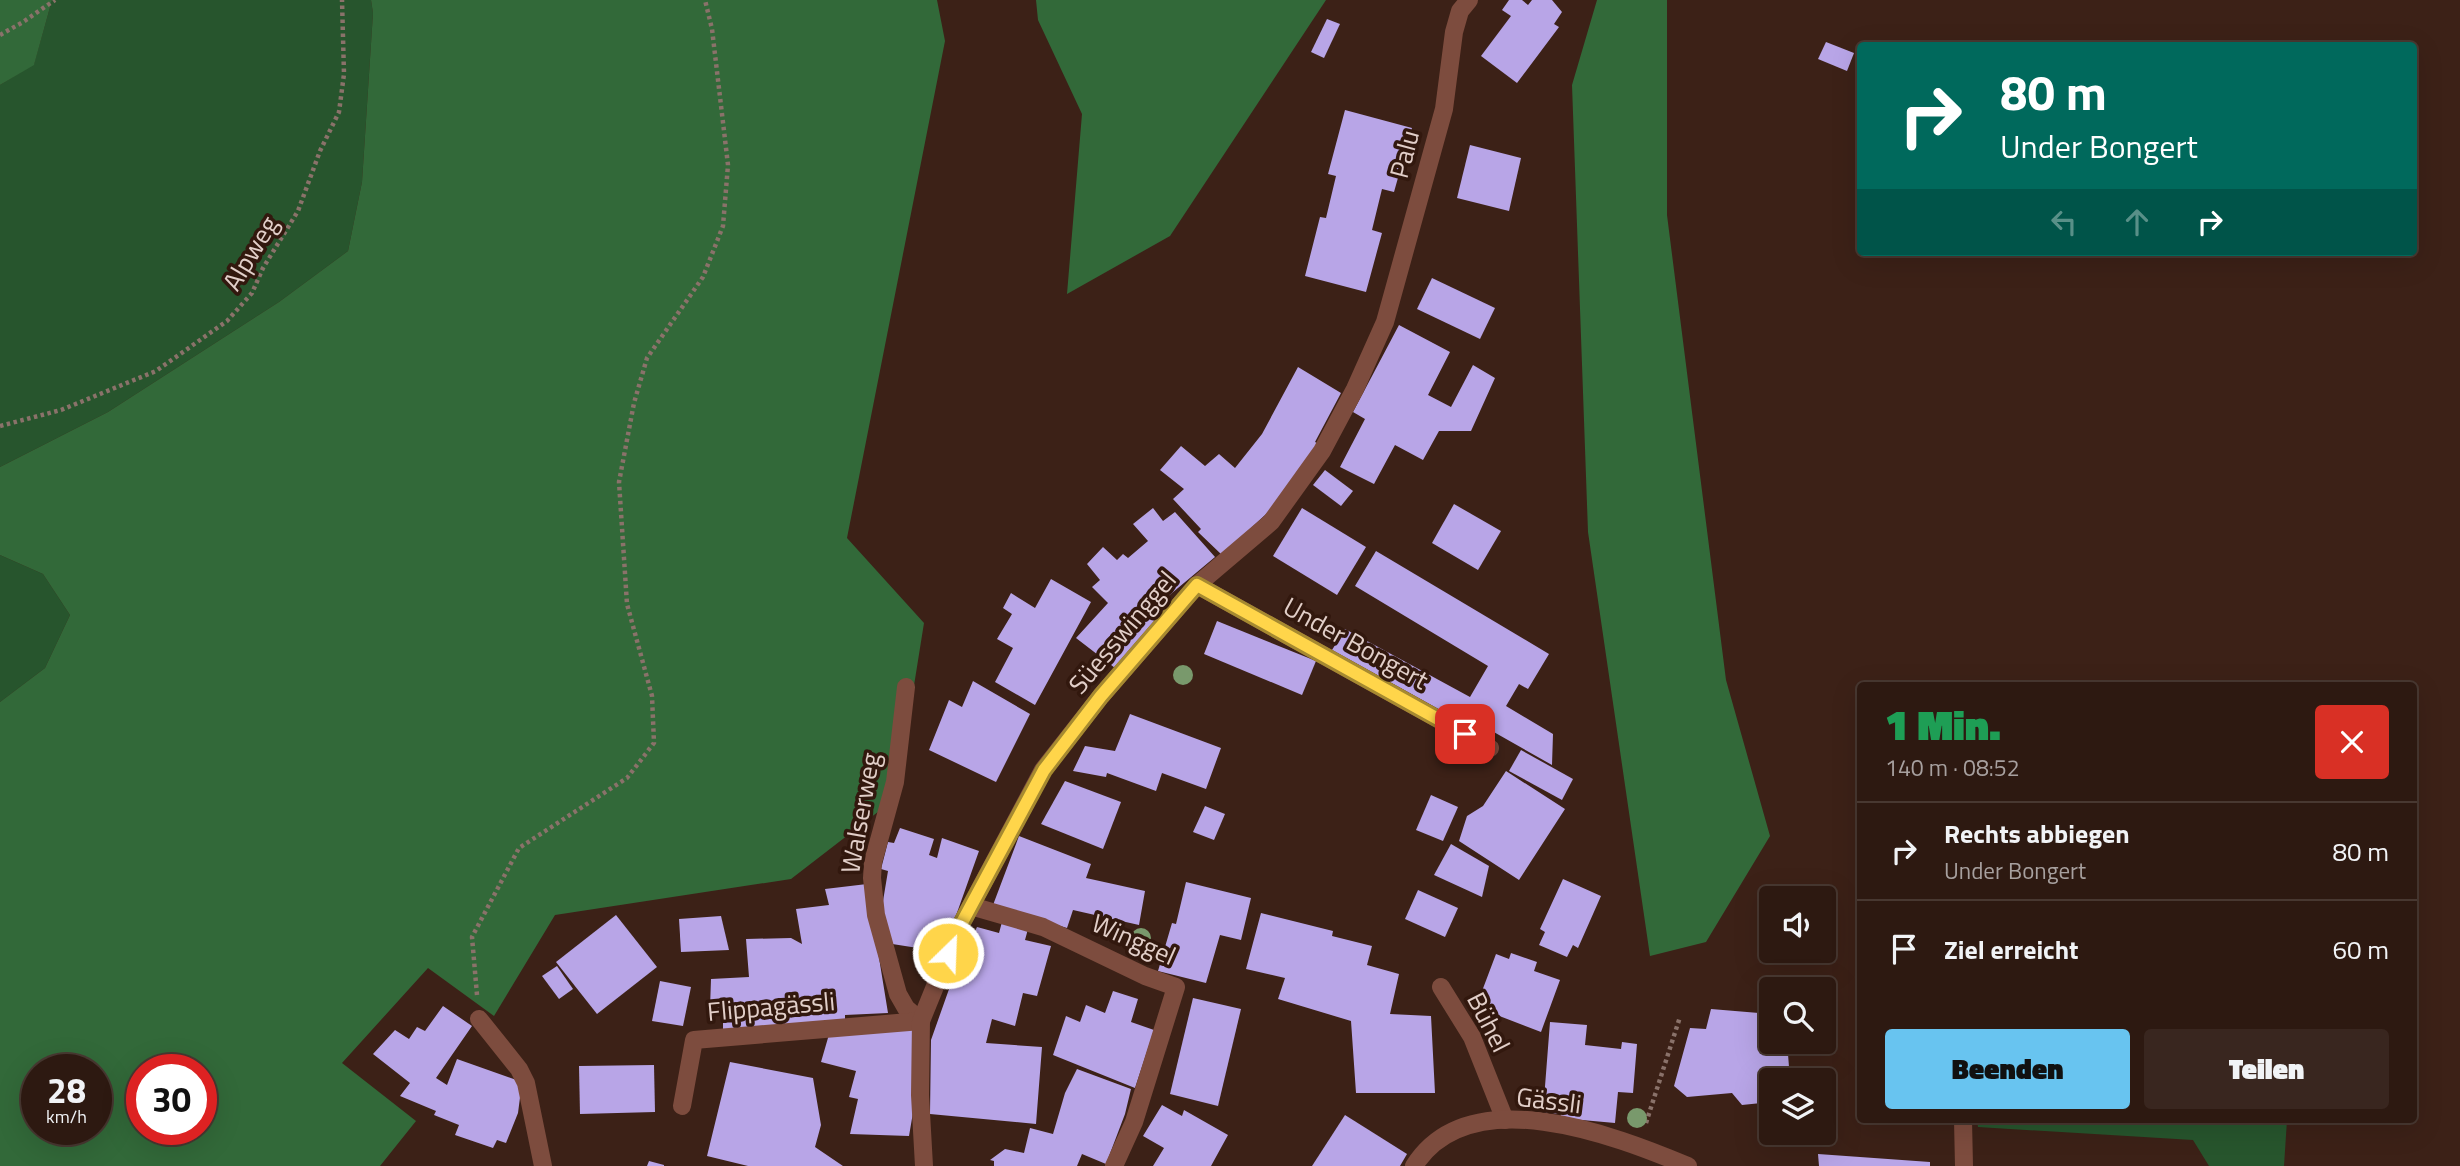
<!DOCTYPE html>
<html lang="de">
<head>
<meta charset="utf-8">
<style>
  :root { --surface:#2d1911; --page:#39261f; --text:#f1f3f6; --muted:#a7a09f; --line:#483831; --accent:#68c4f0 }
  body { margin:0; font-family:"Titillium Web",sans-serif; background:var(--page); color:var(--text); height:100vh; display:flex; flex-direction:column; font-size:26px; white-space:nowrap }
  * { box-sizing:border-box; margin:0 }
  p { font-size:23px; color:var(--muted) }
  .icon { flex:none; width:38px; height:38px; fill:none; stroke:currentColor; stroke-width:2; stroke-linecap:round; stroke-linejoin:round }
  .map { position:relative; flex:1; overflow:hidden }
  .panel { position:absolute; left:1857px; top:682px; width:560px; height:441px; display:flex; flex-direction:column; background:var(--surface); border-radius:7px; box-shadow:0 7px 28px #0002,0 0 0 2px var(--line) }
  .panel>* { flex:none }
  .hud { position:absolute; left:1857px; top:42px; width:560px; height:214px; border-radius:7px; box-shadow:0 7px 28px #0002,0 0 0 2px var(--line); background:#00695c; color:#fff; overflow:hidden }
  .fabs { position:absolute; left:1759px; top:886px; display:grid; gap:14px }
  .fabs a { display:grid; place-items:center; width:77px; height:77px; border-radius:7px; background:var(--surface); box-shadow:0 7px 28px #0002,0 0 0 2px var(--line); font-size:35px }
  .speed { position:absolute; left:21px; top:1054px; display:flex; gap:14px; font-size:35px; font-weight:700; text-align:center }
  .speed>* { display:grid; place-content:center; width:91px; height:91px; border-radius:50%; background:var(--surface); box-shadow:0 7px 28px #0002,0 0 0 2px var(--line); line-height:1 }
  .speed small { font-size:18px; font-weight:400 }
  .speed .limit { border:10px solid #d22; background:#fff; color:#111 }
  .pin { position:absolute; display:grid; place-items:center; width:60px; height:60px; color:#fff; margin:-30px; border-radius:14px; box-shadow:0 4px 10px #0006 }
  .me { position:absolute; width:77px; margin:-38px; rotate:24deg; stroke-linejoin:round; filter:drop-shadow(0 0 5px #0008) }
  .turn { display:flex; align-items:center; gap:24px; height:147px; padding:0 28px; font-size:32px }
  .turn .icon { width:91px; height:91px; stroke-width:2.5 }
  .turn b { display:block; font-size:49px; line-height:60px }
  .lanes { display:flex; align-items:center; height:66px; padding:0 28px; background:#0003; justify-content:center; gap:35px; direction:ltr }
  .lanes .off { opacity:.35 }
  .round { display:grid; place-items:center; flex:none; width:74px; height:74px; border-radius:7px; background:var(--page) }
  .overview { display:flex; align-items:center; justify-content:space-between; height:119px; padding:0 28px }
  h1 { font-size:42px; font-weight:800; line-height:52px; color:#1e9e55 }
  .primary-button { display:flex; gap:14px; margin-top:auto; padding:14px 28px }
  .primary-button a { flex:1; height:80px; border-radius:7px; background:var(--accent); color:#111; font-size:28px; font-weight:800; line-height:80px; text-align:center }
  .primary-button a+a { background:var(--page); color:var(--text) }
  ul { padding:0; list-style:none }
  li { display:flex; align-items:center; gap:21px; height:98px; padding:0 28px; border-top:2px solid var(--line) }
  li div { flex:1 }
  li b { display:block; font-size:26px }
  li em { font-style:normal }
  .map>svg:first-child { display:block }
</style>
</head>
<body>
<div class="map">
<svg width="2460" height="1166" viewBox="0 0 2460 1166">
  <rect width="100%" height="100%" fill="#3c2117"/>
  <g fill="#27552d">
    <path d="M52 0H371L373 13 362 182 348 251 279 302 108 412 0 467V85L34 64Z"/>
    <path d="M0 555 43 574 70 615 45 668 0 702Z"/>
    <path d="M1977 1120H2287L2284 1166H2209L2193 1140 1978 1127Z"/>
  </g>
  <g fill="#326939" fill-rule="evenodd">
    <path d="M0 0H52L34 65 0 85Z"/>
    <path d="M371 0H937L945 41 847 538 924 623 896 798 791 879 555 915 494 1016 428 968 342 1063 416 1121 380 1166H0V702L45 668 70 615 43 574 0 555V467L108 412 279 302 348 251 362 182 373 13ZM37 1069H96V1129H37ZM142 1069H201V1129H142Z"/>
    <path d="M1036 0H1326L1170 236 1067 294 1082 114 1038 20Z"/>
    <path d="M1597 0H1667V215L1726 680 1770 836 1706 942 1650 956 1588 532 1572 85Z"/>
  </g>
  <g fill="#b8a5e7">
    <path d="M1509 0H1522L1528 5 1532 0H1552L1562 12 1554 24 1559 27 1517 83 1481 56 1511 16 1502 10Z"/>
    <path d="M1327 19 1340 24 1324 58 1311 52Z"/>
    <path d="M1826 42 1854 53 1847 71 1818 59Z"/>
    <path d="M1345 110 1412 128 1394 192 1382 189 1372 230 1382 233 1366 292 1305 276 1320 217 1326 218 1336 176 1328 174Z"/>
    <path d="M1470 145 1521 158 1509 211 1457 198Z"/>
    <path d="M1432 278 1495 308 1480 339 1417 309Z"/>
    <path d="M1399 325 1450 352 1428 395 1451 407 1473 365 1495 378 1471 431H1439L1423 460 1395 445 1374 484 1340 467 1365 419 1353 412Z"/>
    <path d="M1298 367 1341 393 1315 442 1321 445 1278 503 1222 555 1198 532 1201 529 1173 499 1184 489 1160 470 1181 446 1205 466 1219 454 1235 468 1262 434Z"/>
    <path d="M1325 470 1353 491 1341 506 1313 485Z"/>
    <path d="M1454 504 1501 531 1478 570 1432 543Z"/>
    <path d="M1153 508 1163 521 1175 512 1215 557 1166 598 1172 604 1115 668 1076 638 1108 603 1092 587 1100 580 1087 564 1103 547 1117 560 1123 554 1128 558 1148 541 1133 524Z"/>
    <path d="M1302 508 1366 547 1337 595 1273 556Z"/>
    <path d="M1376 551 1549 654 1528 689 1519 684 1506 706 1553 734 1552 765 1492 731 1489 737 1332 650 1345 629 1470 697 1488 666 1355 586Z"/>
    <path d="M1051 579 1091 602 1035 705 995 682 1013 648 997 639 1012 614 1003 608 1011 593 1035 608Z"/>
    <path d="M1217 621 1316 661 1302 695 1204 654Z"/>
    <path d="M973 681 1030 714 996 782 929 750 949 700 962 707Z"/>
    <path d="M1130 714 1221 748 1206 789 1162 773 1156 791 1107 773 1106 777 1073 771 1085 746 1115 751Z"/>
    <path d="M1521 750 1573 779 1562 800 1509 771Z"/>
    <path d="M1506 771 1565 809 1519 880 1459 841 1467 816 1483 806Z"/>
    <path d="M1065 781 1121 802 1103 849 1041 824Z"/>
    <path d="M1431 795 1458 807 1443 841 1416 830Z"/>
    <path d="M1205 806 1225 814 1214 840 1193 832Z"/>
    <path d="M900 828 934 839 929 855 937 858 942 838 979 851 943 952 886 943 882 907 888 871 881 869 888 842 894 843Z"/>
    <path d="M1019 836 1091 864 1086 878 1145 891 1139 925 1073 910 1067 928 993 905Z"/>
    <path d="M1451 844 1489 866 1482 897 1434 875Z"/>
    <path d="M1563 879 1601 896 1578 948 1573 945 1567 957 1539 945 1545 932 1540 929Z"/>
    <path d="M1186 882 1251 898 1241 940 1220 935 1206 983 1158 971 1172 923 1176 924Z"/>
    <path d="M867 884 888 1013 845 1015V1021L723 1031V1009L710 1008 711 979 749 977 746 939 791 938 802 944 796 909 829 905 825 889Z"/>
    <path d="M1418 890 1458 908 1445 937 1405 919Z"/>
    <path d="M1261 913 1333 931 1332 936 1372 946 1367 965 1399 974 1390 1014 1431 1016 1435 1093H1356L1351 1021 1278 999 1285 978 1246 969Z"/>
    <path d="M616 915 657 967 597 1014 556 962Z"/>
    <path d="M721 916 729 950 681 952 679 919Z"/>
    <path d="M1002 922 1028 929 1025 940 1051 946 1037 996 1023 993 1015 1026 992 1019 986 1043 1042 1047 1036 1124 930 1114 931 1040 954 975 977 927 999 933Z"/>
    <path d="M1511 953 1537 962 1534 971 1560 980 1541 1032 1476 1007 1496 954 1509 959Z"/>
    <path d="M557 966 573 989 559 999 542 976Z"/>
    <path d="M660 981 691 987 683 1026 652 1021Z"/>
    <path d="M1113 991 1138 999 1131 1022 1154 1030 1135 1088 1053 1055 1066 1016 1080 1022 1086 1005 1105 1013Z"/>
    <path d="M1193 998 1241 1009 1218 1106 1170 1094Z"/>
    <path d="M443 1006 472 1026 436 1078 447 1085 457 1059 522 1082 518 1113 506 1143 497 1140 493 1148 455 1135 459 1125 434 1115 436 1111 400 1096 410 1083 373 1054 395 1030 409 1039 417 1027 425 1031Z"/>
    <path d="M1711 1009 1771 1014V1041H1787L1790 1080H1771V1102L1742 1105 1732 1093 1687 1097 1674 1086 1690 1028 1706 1029Z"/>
    <path d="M1550 1022 1587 1025 1585 1045 1621 1049 1622 1042 1637 1044 1633 1093 1618 1092 1615 1123 1560 1118 1561 1114 1543 1112Z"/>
    <path d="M913 1030 917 1089 909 1136 850 1134 858 1099 849 1097 856 1071 821 1062 830 1031Z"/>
    <path d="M730 1062 813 1078 821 1125 815 1147 843 1166H748L707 1156Z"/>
    <path d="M654 1065 655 1112 580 1114 579 1066Z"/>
    <path d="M1077 1069 1131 1089 1125 1114 1106 1164 1082 1154 1077 1166H994V1161L990 1160 1005 1149 1024 1153 1030 1128 1053 1134 1065 1093Z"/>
    <path d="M1162 1105 1182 1116 1184 1110 1228 1135 1211 1166H1153L1164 1148 1143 1136Z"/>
    <path d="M1345 1115 1407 1154 1400 1166H1312Z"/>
    <path d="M1818 1154 1930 1162V1166H1819Z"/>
    <path d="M649 1161 664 1165V1166H647Z"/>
  </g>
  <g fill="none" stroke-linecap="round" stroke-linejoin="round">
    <g stroke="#8a726a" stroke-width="4.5" stroke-dasharray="3.5 3.5" stroke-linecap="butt">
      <path d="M0 35 23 22 55 0"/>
      <path d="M0 426 61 410 156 371 227 321 252 293 263 268 298 211 320 151 339 112 344 74 342 0"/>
      <path d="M477 995 472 937 519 848 627 778 654 743 652 696 627 604 619 482 634 403 647 358 703 277 723 226 728 165 712 29 705 0"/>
      <path d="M1646 1123 1680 1017"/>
    </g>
    <g stroke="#7d4c3e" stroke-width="18">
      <path d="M1197 585 1490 748"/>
      <path d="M906 687 895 782 873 862 872 878 876 915 898 994 906 1008 921 1021"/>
      <path d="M971 906 1043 927 1145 976 1176 987 1134 1122 1114 1166"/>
      <path d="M1441 987 1472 1037 1505 1120"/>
      <path d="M479 1019 519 1069 526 1083 543 1166"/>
      <path d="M682 1106 694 1040 921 1021"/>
      <path d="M1963 1120 1964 1166"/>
      <path d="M924 1166 920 1095 921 1021 958 930 1043 770 1101 696 1197 585 1271 522 1322 451 1355 389 1385 322 1444 109 1454 32 1460 11 1469 0"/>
      <path d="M1414 1166C1469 1079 1614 1135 1688 1166"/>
    </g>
  </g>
  <g fill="#79996c">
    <circle cx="1183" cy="675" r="10"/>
    <circle cx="1141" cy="938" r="10"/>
    <circle cx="1637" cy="1118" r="10"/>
  </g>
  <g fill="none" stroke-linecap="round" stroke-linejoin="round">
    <g stroke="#a68a30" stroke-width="18">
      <path id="route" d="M948 953 958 930 1044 770 1101 696 1197 585 1465 734"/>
    </g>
    <use href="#route" stroke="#ffd54a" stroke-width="12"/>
  </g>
  <g text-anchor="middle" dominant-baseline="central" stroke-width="7" stroke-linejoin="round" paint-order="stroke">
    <g font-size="26" fill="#e2cfc9" stroke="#32180e">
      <text transform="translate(1404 154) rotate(-75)">Palu</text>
      <text transform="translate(250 253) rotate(-59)">Alpweg</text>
      <text transform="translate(1122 632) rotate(-50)">Süesswinggel</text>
      <text transform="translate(1356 643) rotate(29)">Under Bongert</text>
      <text transform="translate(860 813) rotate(-80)">Walserweg</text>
      <text transform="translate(1134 939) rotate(24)">Winggel</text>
      <text transform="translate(771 1006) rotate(-5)">Flippagässli</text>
      <text transform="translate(1489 1022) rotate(63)">Bühel</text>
      <text transform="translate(1549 1100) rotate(7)">Gässli</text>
    </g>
  </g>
</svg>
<div class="fabs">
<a><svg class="icon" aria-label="sound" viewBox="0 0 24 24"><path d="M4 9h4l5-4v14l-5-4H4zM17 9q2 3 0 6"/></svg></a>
<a><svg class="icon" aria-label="search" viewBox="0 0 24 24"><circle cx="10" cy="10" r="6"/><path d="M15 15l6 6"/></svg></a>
<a><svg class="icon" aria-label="layers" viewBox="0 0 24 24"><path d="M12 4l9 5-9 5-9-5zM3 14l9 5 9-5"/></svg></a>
</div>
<div class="speed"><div>28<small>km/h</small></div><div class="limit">30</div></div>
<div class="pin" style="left:1465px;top:734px;background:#d93025"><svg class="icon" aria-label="arrive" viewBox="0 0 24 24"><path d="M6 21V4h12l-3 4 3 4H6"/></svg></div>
<svg class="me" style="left:948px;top:953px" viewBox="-20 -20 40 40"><circle r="17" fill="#ffd54a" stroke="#fff" stroke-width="3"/><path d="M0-11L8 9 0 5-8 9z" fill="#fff"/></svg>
<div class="hud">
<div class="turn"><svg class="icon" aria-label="right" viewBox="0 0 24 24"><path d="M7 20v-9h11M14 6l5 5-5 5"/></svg><div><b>80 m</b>Under Bongert</div></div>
<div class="lanes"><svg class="icon off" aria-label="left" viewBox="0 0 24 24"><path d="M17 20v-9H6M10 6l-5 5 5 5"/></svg><svg class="icon off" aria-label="ahead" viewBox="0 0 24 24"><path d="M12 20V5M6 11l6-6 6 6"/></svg><svg class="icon" aria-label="right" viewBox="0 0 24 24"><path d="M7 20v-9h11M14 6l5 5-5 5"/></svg></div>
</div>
<section class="panel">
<div class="overview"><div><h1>1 Min.</h1><p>140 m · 08:52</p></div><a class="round" style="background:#d93025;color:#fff"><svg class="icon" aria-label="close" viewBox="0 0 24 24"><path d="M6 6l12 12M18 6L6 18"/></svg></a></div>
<ul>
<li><svg class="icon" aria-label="right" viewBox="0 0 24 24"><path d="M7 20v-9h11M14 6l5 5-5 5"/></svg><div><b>Rechts abbiegen</b><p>Under Bongert</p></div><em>80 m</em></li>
<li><svg class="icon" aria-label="arrive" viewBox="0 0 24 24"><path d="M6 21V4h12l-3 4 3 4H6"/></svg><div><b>Ziel erreicht</b></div><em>60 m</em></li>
</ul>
<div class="primary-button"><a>Beenden</a><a>Teilen</a></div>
</section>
</div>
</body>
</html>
